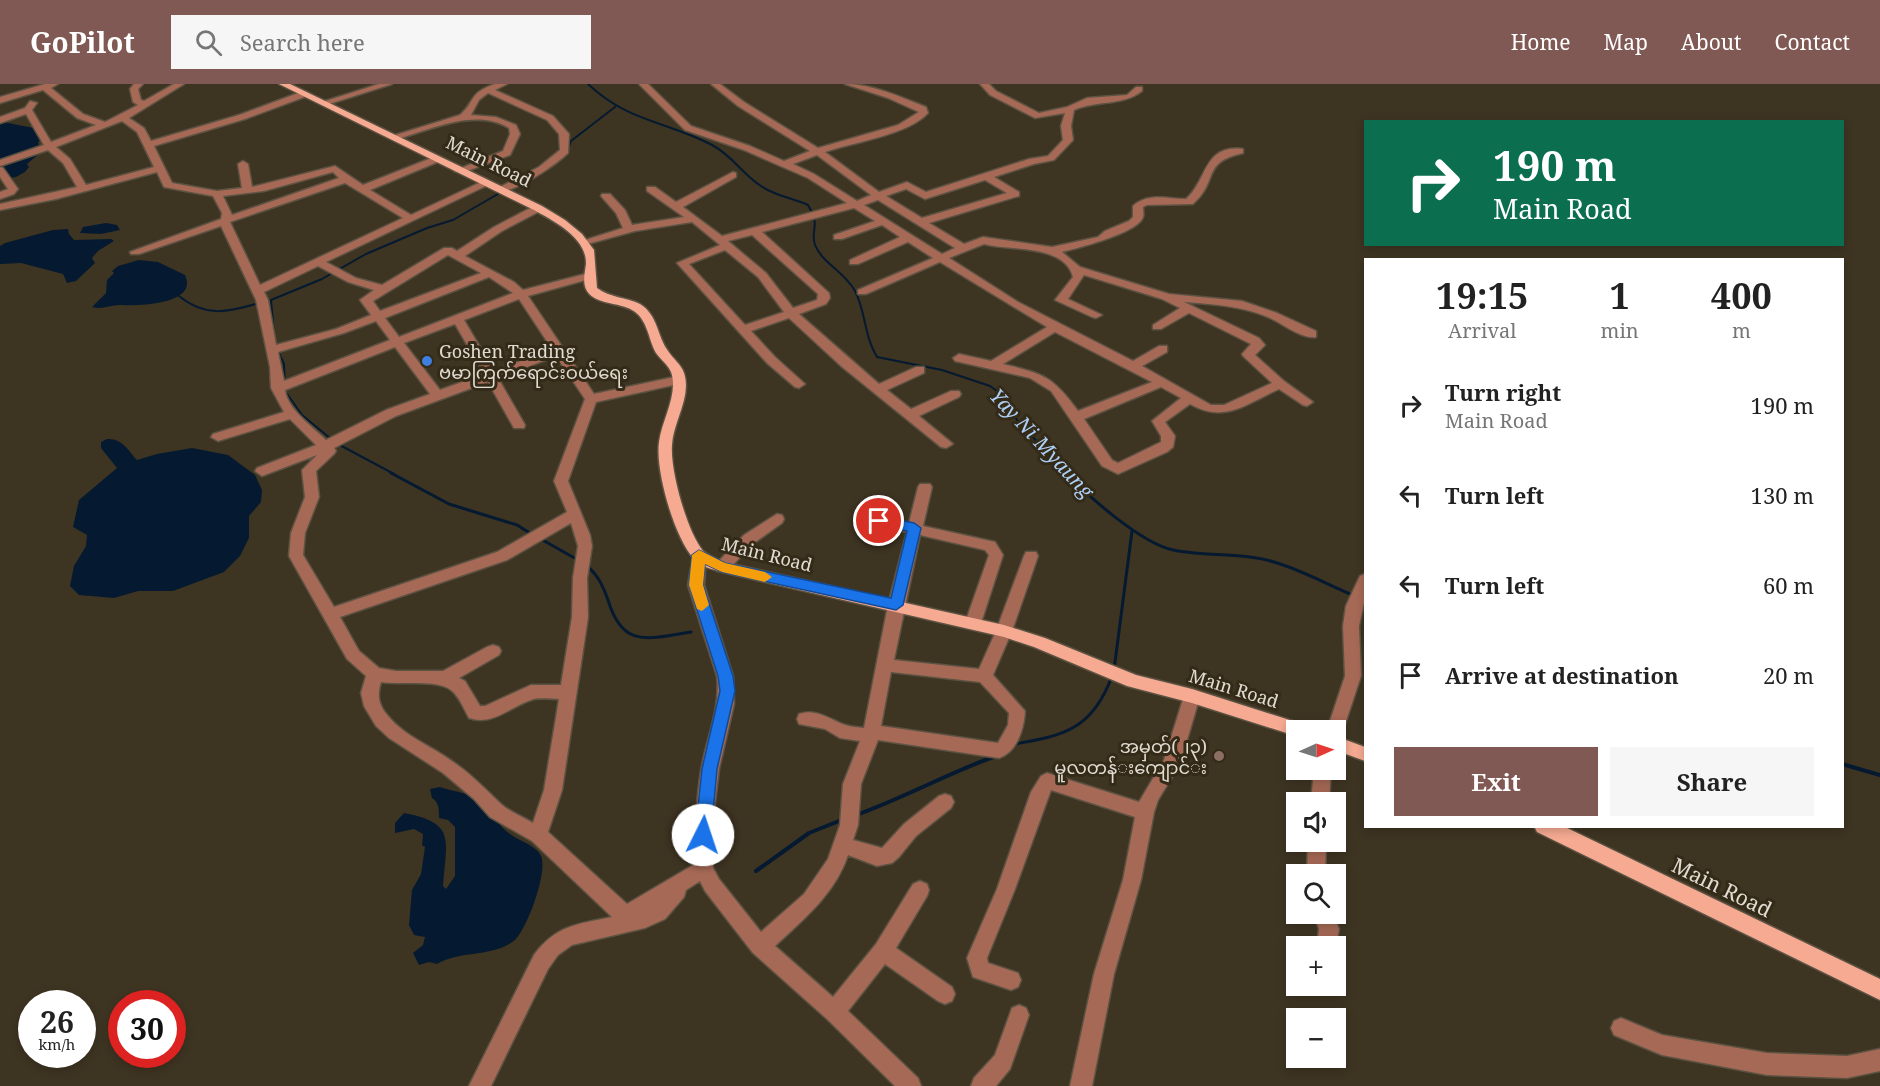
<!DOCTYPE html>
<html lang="en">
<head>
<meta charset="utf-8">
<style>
  :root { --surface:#fff; --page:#f6f6f6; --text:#222; --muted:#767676; --accent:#815954 }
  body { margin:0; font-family:"Noto Serif","Noto Sans Myanmar",serif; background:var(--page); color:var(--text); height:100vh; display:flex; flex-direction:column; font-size:22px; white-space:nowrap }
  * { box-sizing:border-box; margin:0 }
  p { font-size:20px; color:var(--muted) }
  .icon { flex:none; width:33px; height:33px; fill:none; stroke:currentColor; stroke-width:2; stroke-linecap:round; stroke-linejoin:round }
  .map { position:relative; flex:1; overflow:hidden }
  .details { position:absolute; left:1364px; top:174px; width:480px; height:570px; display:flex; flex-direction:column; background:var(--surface); border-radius:0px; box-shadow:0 3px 9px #0003 }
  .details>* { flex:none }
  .top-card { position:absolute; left:1364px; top:36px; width:480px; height:126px; border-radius:0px; box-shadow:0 3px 9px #0003; background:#0b6e4f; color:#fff; overflow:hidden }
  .needle { width:39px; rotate:87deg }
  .fabs { position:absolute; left:1286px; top:636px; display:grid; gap:12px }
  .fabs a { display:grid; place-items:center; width:60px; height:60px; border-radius:0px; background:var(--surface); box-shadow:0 3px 9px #0003; font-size:30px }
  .speed { position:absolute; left:18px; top:906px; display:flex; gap:12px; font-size:30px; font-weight:700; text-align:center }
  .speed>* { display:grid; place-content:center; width:78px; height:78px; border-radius:50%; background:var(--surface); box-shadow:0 3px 9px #0003; line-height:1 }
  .speed small { font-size:15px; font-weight:400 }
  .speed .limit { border:9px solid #d22; background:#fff; color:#111 }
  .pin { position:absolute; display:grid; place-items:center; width:51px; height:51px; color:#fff; margin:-26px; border:3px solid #fff; border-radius:50%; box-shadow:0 2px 6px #0007 }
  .me { position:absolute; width:66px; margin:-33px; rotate:4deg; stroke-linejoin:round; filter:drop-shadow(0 0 4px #0008) }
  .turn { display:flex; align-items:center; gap:21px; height:126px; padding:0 30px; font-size:27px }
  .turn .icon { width:78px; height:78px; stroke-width:2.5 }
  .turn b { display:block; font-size:42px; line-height:51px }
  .eta { display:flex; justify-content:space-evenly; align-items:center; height:102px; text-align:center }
  .eta b { font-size:36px; font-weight:700; line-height:42px }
  .action { display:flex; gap:12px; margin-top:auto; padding:12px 30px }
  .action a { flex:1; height:69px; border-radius:0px; background:var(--accent); color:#fff; font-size:24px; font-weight:700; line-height:69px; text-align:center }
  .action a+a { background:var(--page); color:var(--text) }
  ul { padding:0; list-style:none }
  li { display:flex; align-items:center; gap:18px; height:90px; padding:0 30px }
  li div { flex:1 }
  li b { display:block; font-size:22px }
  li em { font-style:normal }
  header { display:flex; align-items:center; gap:36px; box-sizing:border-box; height:84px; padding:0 30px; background:var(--accent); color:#fff }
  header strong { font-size:28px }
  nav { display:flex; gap:33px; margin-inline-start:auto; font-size:21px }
  .search { width:420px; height:54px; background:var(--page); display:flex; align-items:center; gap:15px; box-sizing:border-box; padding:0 21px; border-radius:0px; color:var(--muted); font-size:22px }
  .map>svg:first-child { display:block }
</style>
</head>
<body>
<header>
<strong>GoPilot</strong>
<div class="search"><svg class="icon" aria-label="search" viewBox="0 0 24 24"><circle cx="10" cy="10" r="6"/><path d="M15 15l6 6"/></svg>Search here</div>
<nav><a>Home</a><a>Map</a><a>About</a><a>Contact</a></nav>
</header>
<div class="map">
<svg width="1880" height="1002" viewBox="0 0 1880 1002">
  <rect width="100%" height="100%" fill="#3e3422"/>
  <g fill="#051a30">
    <path d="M3 38 44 46 49 51 38 58 41 68 27 80 29 83 25 88 16 93 0 96V39Z"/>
    <path d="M106 139 117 141 120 146 101 150 80 149 83 143Z"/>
    <path d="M68 145 69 150 74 156 111 155 114 157 98 167 92 174 95 179 76 197 67 199 63 190 21 179 0 180V162L5 159 53 146Z"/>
    <path d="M139 176 158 178 185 191C199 221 137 222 120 221 110 221 102 226 92 223L106 209 107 196 114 189 112 187 118 182Z"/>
    <path d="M107 355C122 354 128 366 137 376L157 370 192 364 228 371 255 391 262 406 261 418 249 432V454L240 472 224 488 173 507H138L114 514 79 511 70 502 74 482 86 462 87 451 73 443 79 416 117 384 101 364V358Z"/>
    <path d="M440 703C454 708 473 709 483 719 493 729 498 742 510 750 519 757 533 760 540 770 550 784 527 845 515 856 493 874 460 866 437 880L429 878 419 881 413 869 423 861 425 853 414 851 409 841 412 806 421 790 425 763 422 761 423 750 414 745 395 749V739L404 729C457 739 446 756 443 802L446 805 455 792V743L448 736 439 734C439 726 439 718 432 714L430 705Z"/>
  </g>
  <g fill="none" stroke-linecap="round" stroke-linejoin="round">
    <g stroke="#051a30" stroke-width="2">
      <path d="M588 0C628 38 666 37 712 61 733 72 742 90 761 102 775 112 793 114 808 121 810 125 813 129 814 134 817 142 811 151 815 161 823 180 845 188 855 207 866 228 864 252 877 273L942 286 990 302 1001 310 1017 336 1067 390"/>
      <path d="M568 65 571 57 615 23"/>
      <path d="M537 92 556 79"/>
      <path d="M179 212C206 234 228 228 259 219"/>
      <path d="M271 216 274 250"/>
      <path d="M271 216 322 195 366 170 427 144 453 136 503 107"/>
      <path d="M277 265 284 280 285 307 302 331 331 355"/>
      <path d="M336 359 394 390"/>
    </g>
    <g stroke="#051a30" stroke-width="3">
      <path d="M391 389 449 420 517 441 533 451"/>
      <path d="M1066 389C1089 413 1141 459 1173 466 1206 473 1241 468 1274 478 1302 486 1328 501 1355 512"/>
      <path d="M539 454 578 476"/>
      <path d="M586 481C598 491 603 502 608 516 623 566 649 554 691 548"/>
      <path d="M1114 586 1132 447"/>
      <path d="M1014 660C1065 652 1093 644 1112 592"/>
    </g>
    <g stroke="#051a30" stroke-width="4">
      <path d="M1842 680 1880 691"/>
      <path d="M856 731C904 714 948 689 996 672"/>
      <path d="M756 787 809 749 844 735"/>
    </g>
    <g stroke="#5c5242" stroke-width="3">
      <g id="minor">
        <path d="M45 0H58L51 4 83 30 105 38 138 21 133 18 130 5 134 0H143L138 5 141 16 144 17 174 0H184L129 34 144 44 151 57 239 31 301 8H307V12L245 35 154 62 172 99 217 107 242 104 238 80 243 77 248 80 252 103 335 82 363 101 434 73H440V77L370 106 411 131 481 98 490 100 326 178 356 194 382 201 444 164H452L457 167 494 143 534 122H542V126L502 147 465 172 514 198 523 206 589 189 593 190V194L528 212 594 310 679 292 683 293 685 296 683 299 596 318 568 397 590 451 592 462 587 494 588 533 562 706 548 748 627 820 695 780C695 748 696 718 701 687 706 655 721 625 717 592L688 501 694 467 699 466 706 471 704 501 733 592 734 620 719 685 713 735V784L719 795 761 848 804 810 828 775 840 741 843 700 860 657 840 654 825 645 799 640 797 635 799 630C817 624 830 636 845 641 851 643 858 643 864 644L888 521 907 448 874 441 872 437 874 433 879 432 909 439 918 403 920 400H930L932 403 923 442 995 458 1003 471 981 539 978 543H968L965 539 989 471 985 466 920 451 894 576 979 585 996 547 1024 472 1026 468H1036L1038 472 1012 547 993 591 1025 627C1024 645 1017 668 999 674L878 656 861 700 858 741 853 756 882 764 904 740 939 712 945 710 951 712 954 718 951 724 916 752 899 773 892 779 877 782 848 771C835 810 803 836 775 862L833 913 876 860 913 800 920 797 927 800 929 806 927 812 896 864 952 903 955 910 952 917 945 920 938 917 885 880 848 927 918 994 921 1002H895L827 935 753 869 705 807 700 797 686 806 684 813 665 835 645 844 572 861 558 871 548 885 491 1002H469L534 871C556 841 578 840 612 833L532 757 490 733 474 715 443 689 389 654 376 642 364 622 361 609 366 592 347 575 289 472 291 449 305 413 302 386 317 371 262 392 255 387 257 384 316 361 290 335 218 357 211 353 213 350 284 328 271 304 270 283 256 216 221 142 139 170H131L130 168 221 135 222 129 213 112 164 103 157 88 56 115 0 126V120L77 103 63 79 48 66 0 82V76L44 61 26 30 0 39V33L25 24 30 17 37 19 32 26 51 58 96 41 77 34 43 6 0 19V13ZM122 37 137 48 154 83 86 101 70 75 56 63ZM333 88 339 94 232 131 223 112 264 107ZM345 99 403 134 260 201 230 138ZM448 171 481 189 380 227 373 217ZM318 182 348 198 374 206 360 216 371 231 336 245 276 261 268 216 264 208ZM489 193 513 209 399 253 385 234ZM519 215 552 265 494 287 464 236ZM376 237 390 256 284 297 278 268 344 249ZM455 240 484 290 440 306 404 259ZM395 263 430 310 386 326 326 356C313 343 287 325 285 306ZM556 272 585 315 554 397 567 428 497 468 334 523 303 471 305 449 319 413 316 387 334 370 336 367 334 364 396 332 488 298 514 344H524L525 341 498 294ZM571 439 578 462 573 494 572 533 561 601H531L485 622H480L465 597 459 594 499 571 501 567 499 563 493 561 487 563 443 587H396L379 584 359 567 340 533 507 476ZM891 588 980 598 1009 629 1008 641 998 659 881 642ZM381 598C399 601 438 595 451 606 459 612 464 625 469 634 492 642 510 623 531 616 539 613 550 615 559 615L544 706 533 739C523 733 510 728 501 720 486 706 473 692 456 680 434 663 405 653 388 632 378 621 377 611 381 598Z"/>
        <path d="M379 0H392L326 21 319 19Z"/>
        <path d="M495 0H507L495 6 553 32 569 50 568 69C557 80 507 115 494 106L539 83 560 66 559 50 547 36 488 9 479 16 471 31 496 33 516 41 520 50 510 71 462 89 454 87 503 67 510 50 509 44C474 23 429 47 394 56L389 53 460 31C477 16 467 10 495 0Z"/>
        <path d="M639 0H648L691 42 750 62 784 77 810 67 738 22 711 0H720L744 18 818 64 898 41 919 28 888 14 845 0C873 0 900 13 926 23L928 29C908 51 854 58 825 68L879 108 907 98 926 108 1029 75 1048 72 1063 56 1061 42 1065 29 1035 34 990 11 980 0H989L996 7 1039 29 1067 23 1087 14 1127 11 1136 3H1142V7C1123 22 1097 16 1074 26L1071 42 1073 56 1054 76 1034 80 994 93 1019 108V112L929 139 964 160 983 153 1052 163 1098 153 1105 147 1129 137 1133 133V122C1148 108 1168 115 1186 115 1208 96 1203 60 1243 65V69C1200 79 1220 96 1193 120L1147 121 1143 123C1143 126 1144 130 1143 133 1138 149 1078 164 1062 168L1080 183 1169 210 1242 217 1277 229 1316 247V253C1301 255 1282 239 1268 233 1241 222 1213 220 1184 218L1259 254 1265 261 1255 271 1284 297 1313 318 1307 322 1303 321 1279 305C1246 320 1225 340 1190 320L1165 338 1175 352 1173 363 1167 368 1118 390 1102 382 1051 307 1030 294 955 277 953 274 959 270 991 277 1047 243 940 178 866 210H858V206L933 174 908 158 858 180H850V176L900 153 882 141 842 155H834V151L875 137 854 124 762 148 829 209 830 214 826 220 799 230 879 300 916 283H924V289L887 306 911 325 951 307H959L961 310 959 313 919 332 953 360 946 364 941 363 841 282 789 234 751 247 775 273 805 300 799 304 795 303 767 279 677 179 720 161 692 138 635 147 584 161 579 158 623 144 616 129 601 112 602 110H610L625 126 632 141 684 133 647 107V103H655L676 118 733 88 736 89V93L683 123 722 152 847 119 808 94 744 66 685 46ZM817 71 871 111 857 117 814 90 793 80ZM985 96 1007 109 922 134 886 112 906 105 925 115ZM878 116 955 164 942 170 864 121ZM752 151 818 210 817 216 793 224 766 189 728 157ZM984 160C1009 167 1065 160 1073 193L1055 216 1092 233 1096 234 1102 231 1068 215 1084 191 1162 215 1180 224 1153 241V245H1161L1189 229 1251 260 1242 270 1243 272 1272 299 1224 321H1211L1142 282 1167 268V262H1159L1133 277 1018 218 949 174ZM725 166 758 193 784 228 745 241 689 180ZM1055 248 1152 298 1078 327C1053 293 1045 290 1003 280ZM1161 303 1181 314 1152 337 1161 352V358L1118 379 1112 376 1084 335Z"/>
        <path d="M0 83 3 84 18 105 14 110 0 115V108L8 105 0 93Z"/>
        <path d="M777 430 782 431 784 435 782 439 754 459 727 487H717L715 483 717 479 744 451Z"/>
        <path d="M1365 490V514L1359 542 1361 592 1343 646 1341 651 1335 653V646H1327L1345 592 1343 542 1346 522 1360 492Z"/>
        <path d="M1192 605 1198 607 1200 612 1180 680 1158 716 1154 728 1141 796 1114 890 1092 1002H1070L1094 890 1123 796 1135 733 1051 706 1015 805 987 874 988 879 1018 889 1021 896 1018 903 1011 906 973 893 967 874 997 805 1031 708 1041 692 1047 689 1139 718 1164 676 1184 612 1186 607Z"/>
        <path d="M1314 686H1331L1329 718H1311Z"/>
        <path d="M1308 758H1326L1325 790H1307Z"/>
        <path d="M1314 830H1333L1339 845 1335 866V862H1317L1319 845Z"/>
        <path d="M1019 921 1026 924 1029 931 1010 985 996 1002H971L974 994 995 971 1012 924Z"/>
        <path d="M1621 934 1662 951 1767 969 1847 972 1880 965V987L1847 994 1767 991 1662 971 1614 951 1611 944 1614 937Z"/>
      </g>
    </g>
    <g stroke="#5c5242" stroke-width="3">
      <g id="major">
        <path d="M279 0H290L542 122 565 136 582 150 594 166 597 204C610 214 626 213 640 220 658 231 657 252 668 267 673 275 681 280 684 289 692 313 673 338 672 361 670 387 687 447 703 467 709 472 716 475 723 478L1004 541 1045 554 1136 591 1192 605 1299 639 1305 641 1307 646H1296V652L1192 619 1127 602 1034 563 1004 553 722 488C712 485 701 483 694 475 674 453 655 386 659 358 662 336 677 313 672 291 670 282 661 276 656 269 648 255 648 235 632 226 619 218 596 221 587 207 582 199 585 188 586 180 587 154 554 137 534 126Z"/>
        <path d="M1335 652 1365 663V677L1335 666Z"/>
        <path d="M1534 742H1563L1880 895V916L1537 748Z"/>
      </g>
    </g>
    <use href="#minor" fill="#a66955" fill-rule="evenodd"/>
    <use href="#major" fill="#f6aa92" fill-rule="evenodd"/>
  </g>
  <path fill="#1a73e8" stroke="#114b97" stroke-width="1.5" d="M879 432 914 439 921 444 903 521 896 526 722 488 705 480 703 501 733 592 735 607 717 685 711 751 709 757 703 759 697 757 695 751 702 685 720 607 718 592 689 501 692 471 699 466 725 479 891 514 907 447 875 440 873 437 875 434Z"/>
  <path fill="#f59e0b" d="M699 466 725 479 765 488 772 493 765 498 722 488 705 480 703 501 709 521 702 527 697 525 689 501 692 471Z"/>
  <circle fill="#3f7fe0" stroke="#332a18" stroke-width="2" cx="427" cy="277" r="6"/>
  <circle fill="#8d6e63" stroke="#332a18" stroke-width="2" cx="1219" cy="672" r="6"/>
  <g text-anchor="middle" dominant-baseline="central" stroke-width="6" stroke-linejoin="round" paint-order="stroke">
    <g font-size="18" fill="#e2dbd1" stroke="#332a18">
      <text transform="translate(489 77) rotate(26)">Main Road</text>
      <text transform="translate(767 470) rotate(14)">Main Road</text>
      <text transform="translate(1234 604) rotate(17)">Main Road</text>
    </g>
    <g font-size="18" fill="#e2dbd1" stroke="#332a18" text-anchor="start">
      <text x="439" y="267">Goshen Trading<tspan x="439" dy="21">ဗမာကြက်ရောင်းဝယ်ရေး</tspan></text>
      <text x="1207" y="662" text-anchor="end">အမှတ်(၂၃)<tspan x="1207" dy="21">မူလတန်‌း‌ကျောင်‌း</tspan></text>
    </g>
    <g font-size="20" font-style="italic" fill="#aecff5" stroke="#332a18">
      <text transform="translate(1042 359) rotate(47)">Yay Ni Myaung</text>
    </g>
    <g font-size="21" fill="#e2dbd1" stroke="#332a18">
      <text transform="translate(1722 803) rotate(26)">Main Road</text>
    </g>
  </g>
</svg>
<div class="fabs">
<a><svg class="needle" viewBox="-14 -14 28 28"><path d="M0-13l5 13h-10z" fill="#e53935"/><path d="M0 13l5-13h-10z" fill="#767676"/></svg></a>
<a><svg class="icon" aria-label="sound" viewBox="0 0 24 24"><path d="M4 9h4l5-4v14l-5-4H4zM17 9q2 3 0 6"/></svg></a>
<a><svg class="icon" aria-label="search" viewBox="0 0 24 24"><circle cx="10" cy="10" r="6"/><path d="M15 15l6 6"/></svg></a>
<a>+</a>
<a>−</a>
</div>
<div class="speed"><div>26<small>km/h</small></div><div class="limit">30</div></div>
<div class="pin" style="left:879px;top:437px;background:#d93025"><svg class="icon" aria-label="arrive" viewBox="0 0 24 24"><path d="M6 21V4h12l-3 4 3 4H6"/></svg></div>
<svg class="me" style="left:703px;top:751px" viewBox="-20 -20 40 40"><circle r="19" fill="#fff"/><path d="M0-13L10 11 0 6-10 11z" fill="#1a73e8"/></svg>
<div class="top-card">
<div class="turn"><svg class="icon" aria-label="right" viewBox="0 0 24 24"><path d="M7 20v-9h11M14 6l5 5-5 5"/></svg><div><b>190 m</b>Main Road</div></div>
</div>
<section class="details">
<div class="eta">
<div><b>19:15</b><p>Arrival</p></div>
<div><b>1</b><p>min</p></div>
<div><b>400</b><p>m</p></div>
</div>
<ul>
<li><svg class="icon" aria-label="right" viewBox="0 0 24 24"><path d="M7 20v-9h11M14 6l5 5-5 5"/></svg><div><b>Turn right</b><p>Main Road</p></div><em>190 m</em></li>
<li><svg class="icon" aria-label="left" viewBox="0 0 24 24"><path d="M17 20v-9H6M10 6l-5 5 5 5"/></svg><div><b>Turn left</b></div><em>130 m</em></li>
<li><svg class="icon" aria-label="left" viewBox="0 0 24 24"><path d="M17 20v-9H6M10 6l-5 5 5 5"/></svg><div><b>Turn left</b></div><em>60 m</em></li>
<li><svg class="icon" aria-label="arrive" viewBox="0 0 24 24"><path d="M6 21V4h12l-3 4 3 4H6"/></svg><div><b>Arrive at destination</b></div><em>20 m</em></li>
</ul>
<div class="action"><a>Exit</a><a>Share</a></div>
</section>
</div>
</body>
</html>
